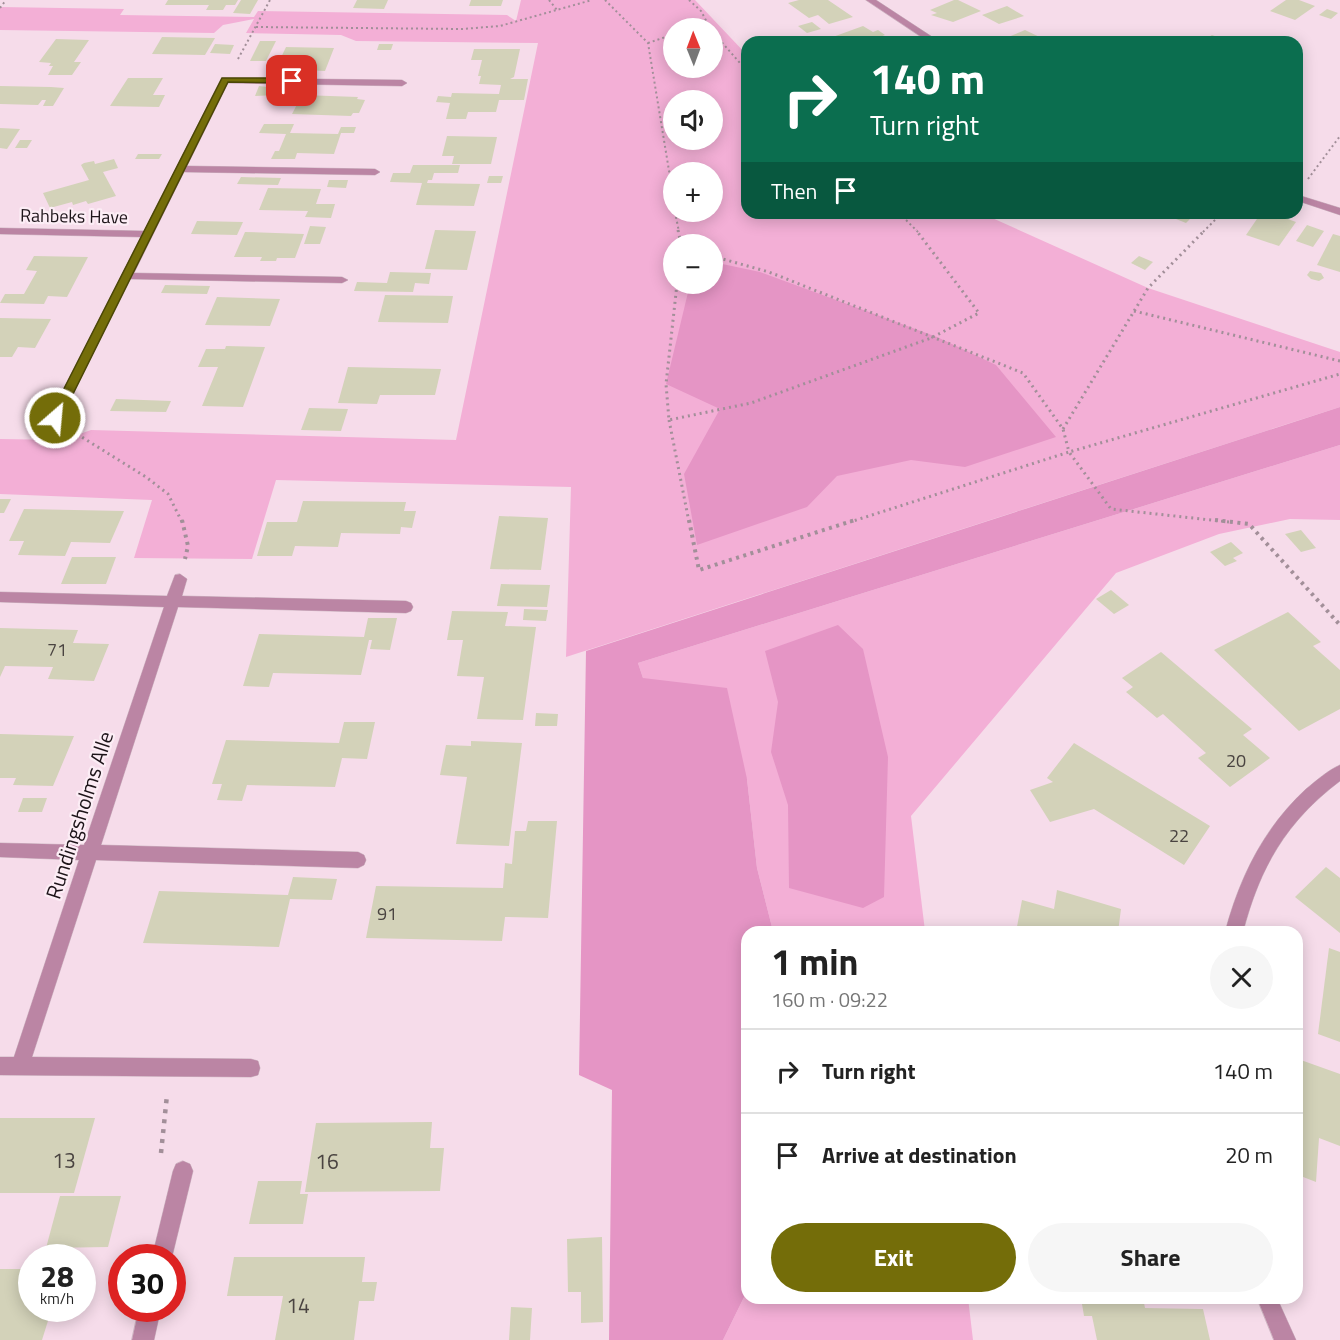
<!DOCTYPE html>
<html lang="en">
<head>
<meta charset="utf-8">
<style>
  :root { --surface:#fff; --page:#f6f6f6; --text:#222; --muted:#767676; --line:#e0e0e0; --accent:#746d09 }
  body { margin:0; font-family:"Titillium Web",sans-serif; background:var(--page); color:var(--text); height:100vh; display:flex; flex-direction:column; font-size:22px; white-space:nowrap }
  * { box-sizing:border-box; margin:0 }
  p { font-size:20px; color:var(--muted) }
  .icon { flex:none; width:33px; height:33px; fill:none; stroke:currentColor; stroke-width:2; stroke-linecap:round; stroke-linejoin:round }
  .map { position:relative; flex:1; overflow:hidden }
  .side { position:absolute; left:741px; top:926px; width:562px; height:378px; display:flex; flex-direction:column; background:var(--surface); border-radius:18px; box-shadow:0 3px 15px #0003 }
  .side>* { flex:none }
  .hud { position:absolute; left:741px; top:36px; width:562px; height:183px; border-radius:18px; box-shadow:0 3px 15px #0003; background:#0b6e4f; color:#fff; overflow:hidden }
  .needle { width:39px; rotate:359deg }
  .controls { position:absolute; left:663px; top:18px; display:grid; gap:12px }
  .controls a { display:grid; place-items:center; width:60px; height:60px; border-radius:50%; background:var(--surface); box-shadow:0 3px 15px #0003; font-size:30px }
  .speed { position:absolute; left:18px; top:1244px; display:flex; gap:12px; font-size:30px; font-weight:700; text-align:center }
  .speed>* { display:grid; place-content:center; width:78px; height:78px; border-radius:50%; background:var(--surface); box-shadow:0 3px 15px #0003; line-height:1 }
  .speed small { font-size:15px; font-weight:400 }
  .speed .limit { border:9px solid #d22; background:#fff; color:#111 }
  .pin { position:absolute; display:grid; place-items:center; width:51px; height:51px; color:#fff; margin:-26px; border-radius:12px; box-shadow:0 3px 9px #0006 }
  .me { position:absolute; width:66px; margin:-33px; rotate:27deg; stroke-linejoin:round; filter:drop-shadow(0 0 4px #0008) }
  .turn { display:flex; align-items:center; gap:21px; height:126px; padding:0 30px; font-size:27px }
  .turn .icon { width:78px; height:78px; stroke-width:2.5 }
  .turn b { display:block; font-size:42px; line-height:51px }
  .then { display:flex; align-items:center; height:57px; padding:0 30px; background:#0003; gap:12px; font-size:22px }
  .round { display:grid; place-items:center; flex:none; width:63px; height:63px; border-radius:32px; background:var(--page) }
  .head { display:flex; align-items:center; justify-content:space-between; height:102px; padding:0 30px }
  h1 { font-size:36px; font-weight:700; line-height:45px }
  .action { display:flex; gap:12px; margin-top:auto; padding:12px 30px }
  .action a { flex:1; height:69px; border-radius:36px; background:var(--accent); color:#fff; font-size:24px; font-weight:700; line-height:69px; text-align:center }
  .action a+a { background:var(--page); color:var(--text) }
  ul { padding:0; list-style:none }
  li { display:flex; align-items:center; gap:18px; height:84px; padding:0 30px; border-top:2px solid var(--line) }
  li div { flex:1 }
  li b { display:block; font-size:22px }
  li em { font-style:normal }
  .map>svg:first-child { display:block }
</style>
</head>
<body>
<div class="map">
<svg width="1340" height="1340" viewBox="0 0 1340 1340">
  <rect width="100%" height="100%" fill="#f6dcea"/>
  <g fill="#f3afd6" fill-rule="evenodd">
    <path d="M521 0H695L747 55V213H981L1148 288 1340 352V407L566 657 571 487 276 480 252 559 134 558 152 500 0 494V439L63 440 91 430 456 440 538 43 356 41 341 35 246 33 254 19 223 25 214 33 0 30V7L124 9 120 15 254 17 258 11 507 15 516 21ZM674 28H712V68H674ZM674 100H712V140H674ZM674 172H712V212H674ZM674 244H712V284H674Z"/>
    <path d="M1340 445V520L1290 519 1219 534 1116 573 911 816 925 931H773L757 868 747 779 643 678 638 663Z"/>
    <path d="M747 1291V1298H968L973 1340H723Z"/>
  </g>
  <g fill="#e595c5">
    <path d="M713 262 760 272 937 337 996 365 1056 437 965 467 911 460 837 476 807 507 697 545 684 474 720 409 666 384 690 284H712Z"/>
    <path d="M1340 407V445L638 663 643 678 727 688 747 779 757 868 773 931 747 932V1291L723 1340H609L612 1090 579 1075 586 651Z"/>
    <path d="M838 625 863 649 888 757 884 897 863 908 789 888 788 805 771 752 778 702 765 651Z"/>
  </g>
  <g fill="#d3d2b9">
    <path d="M168 0H238L235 5H226L223 10H206L209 5H165Z"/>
    <path d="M241 0H258L250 14 233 13Z"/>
    <path d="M357 0H388L384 9 353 8Z"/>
    <path d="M471 0H503L501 6H469Z"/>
    <path d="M799 0H828L853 17 829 24 818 15 809 18 788 3Z"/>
    <path d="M954 0H958L981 11 953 22 931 15 937 13 930 10Z"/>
    <path d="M1286 0H1299L1315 6 1295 20 1270 11Z"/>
    <path d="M1007 6 1024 16 999 24 982 15Z"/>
    <path d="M1327 9 1338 13 1331 19 1319 15Z"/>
    <path d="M812 22 821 29 807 33 798 26Z"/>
    <path d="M863 26 873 32 878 30 885 35 880 37 888 42H837L830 38Z"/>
    <path d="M1025 30 1050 42H996Z"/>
    <path d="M1212 35 1231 42H1212L1205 39Z"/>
    <path d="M162 37 215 38 205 55 152 54Z"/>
    <path d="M56 39 89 40 74 62H81L72 75H48L53 66H49L51 63 39 62Z"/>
    <path d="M260 41H276L266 61H250Z"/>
    <path d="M215 44 234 45 230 54 210 53Z"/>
    <path d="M379 44H393L391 50H377Z"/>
    <path d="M286 47 334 48 325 71 304 70 307 65 278 64Z"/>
    <path d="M474 49H520L514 77 510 79H528L524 100H499L496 112H468L466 119H446L450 103 436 102 438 96 451 97 452 93 499 94 501 85 479 84 481 76H478L482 60H471Z"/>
    <path d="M128 78H163L153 95H165L159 107 110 106Z"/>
    <path d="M0 86 51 87 64 88 53 106H43L46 100H42L38 105 0 104Z"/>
    <path d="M259 86 276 88H301L299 94 255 96Z"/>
    <path d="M302 95 358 97 357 99 365 100 359 113H353L351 116 292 114Z"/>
    <path d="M264 124H294L290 133 338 134 341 127H356L354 133H341L334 154 297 153 295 159H271L275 151H279L286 134 259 133Z"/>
    <path d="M0 128 20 129 7 149 0 148Z"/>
    <path d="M447 136 497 137 491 164H452L454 156H442Z"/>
    <path d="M20 140H32L27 148H15Z"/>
    <path d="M138 154H162L159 159H135Z"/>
    <path d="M114 159 118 168 103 172 116 196 88 204 86 201 73 205 72 202 50 208 43 193 89 180 81 165 84 163 94 161 95 164Z"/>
    <path d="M413 165H460L458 173H434L432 180H428L427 183 480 184 474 206 416 205 422 183 390 182 393 173H410Z"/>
    <path d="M489 176H503L501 183H487Z"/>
    <path d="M241 177 281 178 278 185 237 184Z"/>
    <path d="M329 180H348L346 188 327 187Z"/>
    <path d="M268 188 321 189 316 204H335L331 218 305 217 308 211 259 210Z"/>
    <path d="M1161 213H1196L1186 223Z"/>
    <path d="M1261 213H1271L1296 222 1279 246 1246 235Z"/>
    <path d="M197 221 243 222 237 235 191 234Z"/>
    <path d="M1307 225 1324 231 1313 247 1296 241Z"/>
    <path d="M310 226 326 227 320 244H304Z"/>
    <path d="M435 230 476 231 467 270 425 269Z"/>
    <path d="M245 232 304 234 295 258H277L276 261H260L262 257H234Z"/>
    <path d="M1333 234 1340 236V272L1317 265Z"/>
    <path d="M34 256 88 257 67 297 48 296 44 304 0 303 5 294H24L37 271 26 270Z"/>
    <path d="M1139 256 1153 262 1145 270 1131 263Z"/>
    <path d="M1310 271 1321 273 1324 278 1319 281 1311 279 1307 275Z"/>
    <path d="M390 272 431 273 429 284 415 283 413 292 354 291 357 282 387 283Z"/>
    <path d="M165 285 210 286 207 294 161 293Z"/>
    <path d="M385 295 453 296 448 323 378 322Z"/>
    <path d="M217 297 280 299 270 326 205 325Z"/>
    <path d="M0 318 51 319 35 348 18 347 12 357H0Z"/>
    <path d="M226 346 265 347 243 407 202 406 218 367H198L206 349H225Z"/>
    <path d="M348 367 441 369 435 395H380L377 404 338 403Z"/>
    <path d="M116 399 171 401 166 412 110 411Z"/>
    <path d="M309 408 348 409 341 431 301 430Z"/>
    <path d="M0 499H11L4 513H0Z"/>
    <path d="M303 501 406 502 404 511H416L412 528 401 527 400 534 341 533 338 547 295 546 292 556H257L267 522H297Z"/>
    <path d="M24 509 124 511 110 543 71 542 65 556 18 555 24 541H9Z"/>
    <path d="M499 516 548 518 541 570 490 569Z"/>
    <path d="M1301 530 1316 548 1301 552 1285 534Z"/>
    <path d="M1231 542 1243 553 1233 558 1237 561 1225 566 1210 552Z"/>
    <path d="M72 557H116L106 584H61Z"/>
    <path d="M501 584 550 585 547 607 497 606Z"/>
    <path d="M1111 590 1129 605 1114 614 1096 599Z"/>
    <path d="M524 609 548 610 546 621 523 620Z"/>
    <path d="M452 611 508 612 505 626 536 627 523 720 477 719 484 677 457 676 463 640H447Z"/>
    <path d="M1288 612 1321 642 1313 646 1340 670V709L1299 731 1214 650Z"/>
    <path d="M368 618H397L390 650 370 649 372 640H369L361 675 273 673 269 687 243 686 259 634 364 637Z"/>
    <path d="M0 628 78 630 73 643 109 644 94 681 48 679 53 667 5 666 0 677Z"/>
    <path d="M1161 652 1252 729 1243 735 1270 758 1230 787 1198 758 1206 753 1163 714 1157 718 1126 692 1133 687 1122 678Z"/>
    <path d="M536 713 558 714 557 726H535Z"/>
    <path d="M344 722H375L367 759 342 758 335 787 247 785 242 801 217 800 222 784H212L226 740 339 743Z"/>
    <path d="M0 734 74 736 53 786 13 785 16 778H0Z"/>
    <path d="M471 741 522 743 509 846 456 844 467 777 440 775 446 745 471 746Z"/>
    <path d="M1074 743 1210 826 1184 865 1094 809 1050 822 1030 790 1053 782 1047 778Z"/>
    <path d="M23 798H47L42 812H18Z"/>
    <path d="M528 821H557L548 918 505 917 502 941 366 938 376 886 503 888 505 863 512 864 515 831H526Z"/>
    <path d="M1326 867 1340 878V933L1295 897Z"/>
    <path d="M293 877 337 879 332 900 290 899 279 947 143 943 159 891 288 895Z"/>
    <path d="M1057 890 1121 909 1118 932H1016L1022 900 1054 909Z"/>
    <path d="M1329 948 1340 952V1042L1318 1034Z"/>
    <path d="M1298 1059 1340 1074V1146L1319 1138 1316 1182 1298 1175Z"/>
    <path d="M0 1118H95L74 1193H0Z"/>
    <path d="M432 1122 430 1148H444L440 1191 305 1192 316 1123Z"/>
    <path d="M258 1181H302L300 1194H308L303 1224H249Z"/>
    <path d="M60 1196H121L108 1247 46 1248Z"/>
    <path d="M602 1237 603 1322 581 1323V1292H568L567 1239Z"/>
    <path d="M234 1257H365L362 1282H377L374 1301H359L354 1340H275L283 1296H227Z"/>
    <path d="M0 1269H32V1308H52L42 1340H0Z"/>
    <path d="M1081 1298H1143L1145 1308 1203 1309 1210 1340H1097L1092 1316H1084Z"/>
    <path d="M511 1307 532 1308 530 1340H509Z"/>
  </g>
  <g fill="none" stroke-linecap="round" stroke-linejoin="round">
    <g stroke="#cfb8c4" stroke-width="1">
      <g id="minor">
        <path d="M866 0H876L940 42H929Z"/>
        <path d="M222 78 402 80 407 83 402 86 228 83 187 166 375 169 380 172 375 175 184 172 134 273 342 277 348 280 342 283 130 279 61 418 55 422 51 421 49 418 141 237 0 234V228L144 231Z"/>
        <path d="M1298 195 1340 208V215L1298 201Z"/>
        <path d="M180 574 187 579 182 596 406 601 411 603 413 607 411 611 406 613 178 607 101 845 358 852 364 855 366 860 364 865 358 868 96 860 32 1057 251 1059 258 1061 260 1068 258 1075 251 1077 0 1075V1057H14L79 860 0 857V843L84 845 164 607 0 602V592L167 596 175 575Z"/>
        <path d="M1340 765V781C1286 822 1260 867 1243 932H1225C1240 876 1264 828 1306 789 1316 781 1328 770 1340 765Z"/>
        <path d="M183 1161 190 1164 193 1171 172 1257H152L173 1171 176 1164Z"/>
        <path d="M1257 1298H1277L1296 1340H1274Z"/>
        <path d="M139 1308H161L154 1340H132Z"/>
      </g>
    </g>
    <g stroke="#a28f99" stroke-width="2" stroke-dasharray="2 3" stroke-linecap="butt">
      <path d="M549 0 557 10"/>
      <path d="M605 0 648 43 674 201"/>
      <path d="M689 0 701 11 710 28"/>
      <path d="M0 8 6 0"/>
      <path d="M256 27 462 29 500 26 592 0"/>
      <path d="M691 28 706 23"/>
      <path d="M712 31 747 71"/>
      <path d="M648 43 674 34"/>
      <path d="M238 59 270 0"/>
      <path d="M1308 179 1340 136"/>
      <path d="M675 212 679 232"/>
      <path d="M899 213 918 232"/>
      <path d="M1203 232 1222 213"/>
    </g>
    <g stroke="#a28f99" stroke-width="3" stroke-dasharray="2 4" stroke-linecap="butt">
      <path d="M678 230 681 244"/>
      <path d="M712 256 769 272 1023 373 1063 429 1069 452 850 522"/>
      <path d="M677 284 666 384 669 420 751 403 931 338 979 313 916 230"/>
      <path d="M1134 311 1340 361"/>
      <path d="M669 420 689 522"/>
      <path d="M1063 429 1148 288 1205 230"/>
      <path d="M72 431 146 477 168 494 182 522"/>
      <path d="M1229 522 1111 509 1069 452 1340 374"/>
    </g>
    <g stroke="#a28f99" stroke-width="4" stroke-dasharray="3 4.5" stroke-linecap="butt">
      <path d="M182 520 188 546 185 559"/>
      <path d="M689 520 699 570 855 520"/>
      <path d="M1215 520 1249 524 1340 625"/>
    </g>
    <path stroke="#a28f99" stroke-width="4.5" stroke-dasharray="4 6" stroke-linecap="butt" d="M161 1153 167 1095"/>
    <use href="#minor" fill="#bb85a4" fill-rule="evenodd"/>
  </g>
  <path fill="#746d09" stroke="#4b4706" stroke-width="1.5" d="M222 78H292L296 81 292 83 228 82 61 418 59 420H51L49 418Z"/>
  <g text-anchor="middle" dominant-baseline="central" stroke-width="4.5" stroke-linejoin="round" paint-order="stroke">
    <g font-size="18" fill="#1d1419" stroke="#fcedf5">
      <text transform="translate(74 216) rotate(1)">Rahbeks Have</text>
    </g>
    <g font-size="18" fill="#4a4441">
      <text x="57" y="649">71</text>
      <text x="1236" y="760">20</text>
      <text x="1179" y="835">22</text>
      <text x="387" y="913">91</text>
    </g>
    <g font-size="21" fill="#1d1419" stroke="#fcedf5">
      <text transform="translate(79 815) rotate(-72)">Rundingsholms Alle</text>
    </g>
    <g font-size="21" fill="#4a4441">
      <text x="64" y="1160">13</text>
      <text x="327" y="1161">16</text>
      <text x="298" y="1305">14</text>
    </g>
  </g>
</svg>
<div class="controls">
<a><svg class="needle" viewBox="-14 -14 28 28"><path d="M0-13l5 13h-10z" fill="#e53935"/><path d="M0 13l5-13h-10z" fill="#767676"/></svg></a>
<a><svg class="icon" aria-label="sound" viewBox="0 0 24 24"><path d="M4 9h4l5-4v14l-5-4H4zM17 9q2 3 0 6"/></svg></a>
<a>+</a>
<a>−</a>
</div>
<div class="speed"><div>28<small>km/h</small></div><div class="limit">30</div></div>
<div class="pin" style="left:292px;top:81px;background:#d93025"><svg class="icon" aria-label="arrive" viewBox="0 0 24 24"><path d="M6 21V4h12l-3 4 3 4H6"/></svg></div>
<svg class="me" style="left:55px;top:418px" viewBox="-20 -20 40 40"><circle r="17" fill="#746d09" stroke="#fff" stroke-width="3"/><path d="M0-11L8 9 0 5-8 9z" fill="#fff"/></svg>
<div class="hud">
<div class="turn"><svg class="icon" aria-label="right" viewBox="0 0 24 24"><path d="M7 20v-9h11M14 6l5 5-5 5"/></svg><div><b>140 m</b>Turn right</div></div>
<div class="then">Then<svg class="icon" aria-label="arrive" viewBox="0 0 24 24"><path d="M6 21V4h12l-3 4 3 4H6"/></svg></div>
</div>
<section class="side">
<div class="head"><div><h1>1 min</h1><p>160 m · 09:22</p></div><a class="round"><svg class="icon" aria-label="close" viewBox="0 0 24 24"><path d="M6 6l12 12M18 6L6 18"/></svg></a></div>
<ul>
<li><svg class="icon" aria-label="right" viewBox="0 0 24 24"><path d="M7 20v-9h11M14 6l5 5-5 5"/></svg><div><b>Turn right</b></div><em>140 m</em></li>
<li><svg class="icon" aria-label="arrive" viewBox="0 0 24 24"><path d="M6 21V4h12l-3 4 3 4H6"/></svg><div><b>Arrive at destination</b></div><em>20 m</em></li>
</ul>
<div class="action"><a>Exit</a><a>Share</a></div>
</section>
</div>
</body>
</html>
